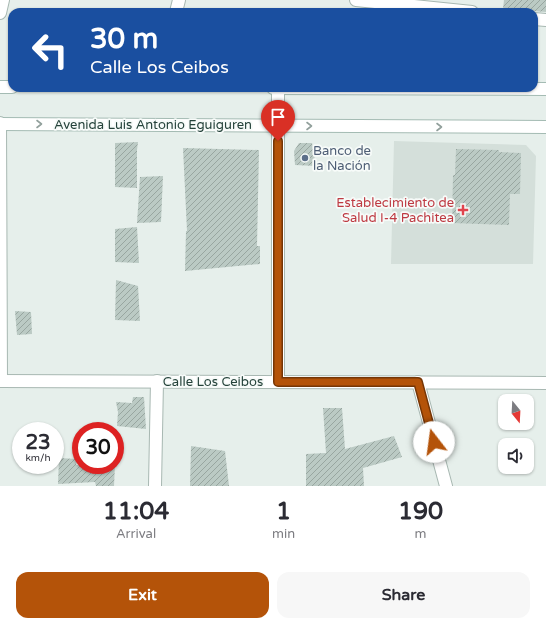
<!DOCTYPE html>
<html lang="en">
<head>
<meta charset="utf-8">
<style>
  :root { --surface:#fff; --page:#f7f7f7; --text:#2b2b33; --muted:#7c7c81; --accent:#b45309 }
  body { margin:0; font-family:"Varela Round",sans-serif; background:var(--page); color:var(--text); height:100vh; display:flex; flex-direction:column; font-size:15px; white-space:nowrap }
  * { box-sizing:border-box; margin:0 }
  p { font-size:13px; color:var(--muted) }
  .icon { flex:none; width:22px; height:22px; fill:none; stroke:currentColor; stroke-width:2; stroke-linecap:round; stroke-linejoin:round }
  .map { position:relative; height:486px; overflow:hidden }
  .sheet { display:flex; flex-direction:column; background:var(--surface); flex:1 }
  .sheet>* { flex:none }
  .guide { position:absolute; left:8px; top:8px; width:530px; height:84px; border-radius:12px; box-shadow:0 1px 3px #0004; background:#1a4fa0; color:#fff; overflow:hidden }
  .needle { width:26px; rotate:162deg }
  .fabs { position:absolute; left:498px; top:394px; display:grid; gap:8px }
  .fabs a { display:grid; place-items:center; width:36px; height:36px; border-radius:8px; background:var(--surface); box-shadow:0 1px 3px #0004; font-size:20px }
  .speed { position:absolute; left:12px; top:422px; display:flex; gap:8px; font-size:20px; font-weight:700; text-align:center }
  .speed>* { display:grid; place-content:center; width:52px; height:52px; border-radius:50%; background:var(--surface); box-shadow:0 1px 3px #0004; line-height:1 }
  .speed small { font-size:10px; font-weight:400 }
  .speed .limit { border:6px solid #d22; background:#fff; color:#111 }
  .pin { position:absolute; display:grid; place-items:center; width:34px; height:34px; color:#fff; margin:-41px -17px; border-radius:50% 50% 50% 0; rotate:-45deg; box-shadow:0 0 4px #0007 }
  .pin .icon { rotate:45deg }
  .me { position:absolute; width:44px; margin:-22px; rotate:345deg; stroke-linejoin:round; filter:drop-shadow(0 0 3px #0008) }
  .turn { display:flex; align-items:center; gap:14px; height:84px; padding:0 16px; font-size:18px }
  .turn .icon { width:52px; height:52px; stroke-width:2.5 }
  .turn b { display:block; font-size:28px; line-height:34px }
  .eta { display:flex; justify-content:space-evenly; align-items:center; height:68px; text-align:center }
  .eta b { font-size:24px; font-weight:800; line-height:28px }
  .primary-button { display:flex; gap:8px; margin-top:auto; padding:8px 16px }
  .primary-button a { flex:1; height:46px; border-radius:12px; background:var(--accent); color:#fff; font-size:16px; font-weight:800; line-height:46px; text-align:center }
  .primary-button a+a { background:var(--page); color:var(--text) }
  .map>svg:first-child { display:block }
</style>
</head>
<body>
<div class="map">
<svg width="546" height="486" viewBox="0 0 546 486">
  <defs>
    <pattern id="building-hatch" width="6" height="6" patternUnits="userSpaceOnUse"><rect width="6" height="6" fill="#bbcac4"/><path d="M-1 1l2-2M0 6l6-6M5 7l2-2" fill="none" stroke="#98a6a0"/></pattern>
  </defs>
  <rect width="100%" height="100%" fill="#e6efeb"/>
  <path fill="#d4dfda" d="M394 141 526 145 536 156 533 264H391Z"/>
  <g fill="url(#building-hatch)">
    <path d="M504 0H546V12L503 9Z"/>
    <path d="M138 142 137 150V188L115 187V143Z"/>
    <path d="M299 143H312L316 166 295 165 294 151Z"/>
    <path d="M183 148 259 150 257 246H260V264L185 271 186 231H187Z"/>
    <path d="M456 149 499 150V152L521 153 520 194H510L509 225 452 223 453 175H455Z"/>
    <path d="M163 176 161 222 137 223 140 177Z"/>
    <path d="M137 227 139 263 115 262V229Z"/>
    <path d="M116 280 138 286 140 321 115 320Z"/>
    <path d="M15 311 31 312 32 334 17 335Z"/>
    <path d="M133 397H144L146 429 117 426 118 412 116 402 132 403Z"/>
    <path d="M323 408H342L345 449 394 436 402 457 363 468 364 486H306V454L326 453Z"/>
    <path d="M191 446 225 451 229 486H190Z"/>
    <path d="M59 458 77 459 76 465H115L114 486H96L95 482 58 484Z"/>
  </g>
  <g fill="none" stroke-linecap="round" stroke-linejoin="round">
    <g stroke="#a8b8b2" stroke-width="14">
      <g id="street">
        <path d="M356 0 472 12"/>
        <path d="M176 12 179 0"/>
        <path d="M0 13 3 0"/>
        <path d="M534 19 546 20"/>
        <path d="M0 123 1 381"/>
        <path d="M0 381 546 383"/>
        <path d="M278 382V88"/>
        <path d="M418 382 446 486"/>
        <path d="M155 486 157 381"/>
      </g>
    </g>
    <g stroke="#a4bbb3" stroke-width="14">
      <g id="secondary">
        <path d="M0 87H12"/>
        <path d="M273 88 546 89"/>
        <path d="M0 124 546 127"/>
      </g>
    </g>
    <use href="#street" stroke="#fff" stroke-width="12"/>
    <use href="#secondary" stroke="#fff" stroke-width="12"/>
  </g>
  <defs><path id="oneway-chevron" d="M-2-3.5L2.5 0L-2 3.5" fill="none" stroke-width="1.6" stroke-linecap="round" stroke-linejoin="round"/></defs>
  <g stroke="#92a09c">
    <use href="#oneway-chevron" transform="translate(39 124)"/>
    <use href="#oneway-chevron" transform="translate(309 126)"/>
    <use href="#oneway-chevron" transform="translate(439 127)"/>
  </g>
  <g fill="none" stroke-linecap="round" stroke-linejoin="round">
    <g stroke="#753606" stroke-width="10">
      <path id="route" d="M278 141V382H418L434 442"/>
    </g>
    <use href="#route" stroke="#b45309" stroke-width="7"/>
  </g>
  <circle fill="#5c6f8a" stroke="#f7fbf9" stroke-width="1.5" cx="305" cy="158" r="4"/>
  <path fill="#e0444e" stroke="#f7fbf9" stroke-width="1.5" d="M461 204h4v4h4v4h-4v4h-4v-4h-4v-4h4z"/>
  <g text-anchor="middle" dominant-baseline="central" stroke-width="3.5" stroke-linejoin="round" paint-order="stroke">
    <g font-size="13" fill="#24423a" stroke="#f7fbf9">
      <text x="153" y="125">Avenida Luis Antonio Eguiguren</text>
      <text x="213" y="382">Calle Los Ceibos</text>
    </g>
    <g font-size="13" fill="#4e5e75" stroke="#f7fbf9" text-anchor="start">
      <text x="313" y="151">Banco de<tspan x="313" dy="15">la Nación</tspan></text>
    </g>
    <g font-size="13" fill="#be3a42" stroke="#f7fbf9" text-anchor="end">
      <text x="454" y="203">Establecimiento de<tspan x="454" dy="15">Salud I-4 Pachitea</tspan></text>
    </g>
  </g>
</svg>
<div class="fabs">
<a><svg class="needle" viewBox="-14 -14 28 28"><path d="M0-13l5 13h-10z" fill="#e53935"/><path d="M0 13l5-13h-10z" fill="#7c7c81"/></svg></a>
<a><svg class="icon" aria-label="sound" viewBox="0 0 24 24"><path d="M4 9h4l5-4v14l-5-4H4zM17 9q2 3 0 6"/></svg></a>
</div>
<div class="speed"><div>23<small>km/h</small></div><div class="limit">30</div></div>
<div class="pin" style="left:278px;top:141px;background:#d93025"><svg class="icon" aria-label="arrive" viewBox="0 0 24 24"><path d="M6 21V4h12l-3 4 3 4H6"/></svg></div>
<svg class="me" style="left:434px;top:442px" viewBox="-20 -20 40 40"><circle r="19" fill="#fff"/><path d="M0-13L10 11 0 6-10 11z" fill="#b45309"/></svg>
<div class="guide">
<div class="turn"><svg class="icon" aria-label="left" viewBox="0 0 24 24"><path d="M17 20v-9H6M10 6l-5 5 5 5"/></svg><div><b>30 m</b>Calle Los Ceibos</div></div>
</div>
</div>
<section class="sheet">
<div class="eta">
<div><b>11:04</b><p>Arrival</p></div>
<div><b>1</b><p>min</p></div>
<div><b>190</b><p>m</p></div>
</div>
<div class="primary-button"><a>Exit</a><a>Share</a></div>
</section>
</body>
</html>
